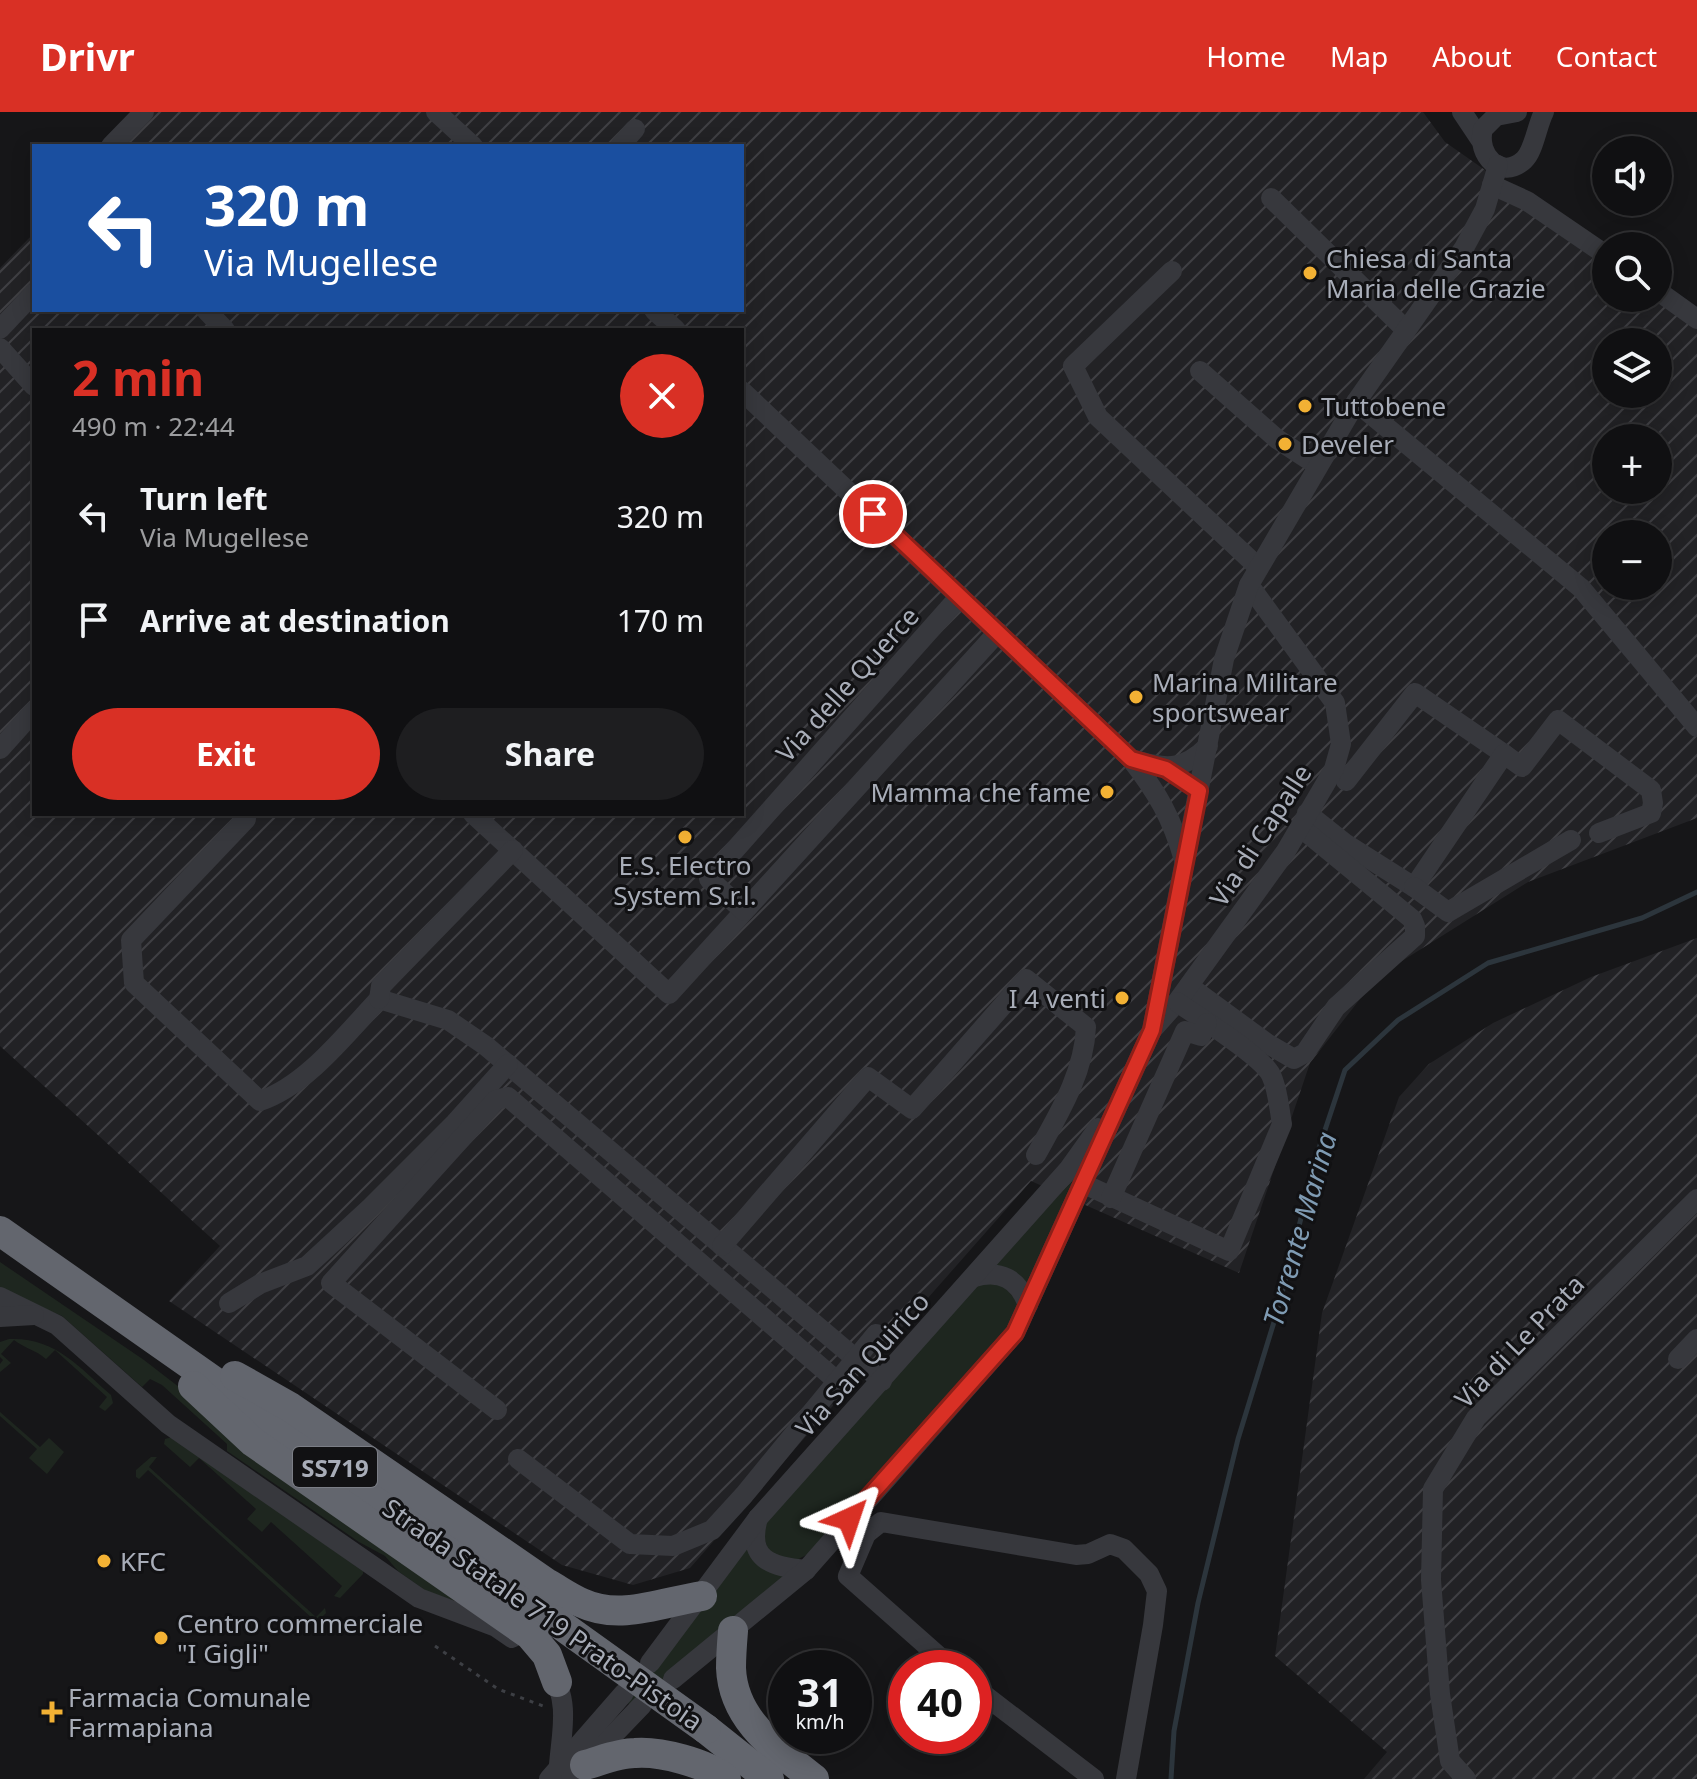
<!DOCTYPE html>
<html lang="en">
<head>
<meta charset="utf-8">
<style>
  :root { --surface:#101012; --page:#1e1e20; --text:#f1f3f6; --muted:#9c9d9f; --line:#303032; --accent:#d93025 }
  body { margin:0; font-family:"Noto Sans",sans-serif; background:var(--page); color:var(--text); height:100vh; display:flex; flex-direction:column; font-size:30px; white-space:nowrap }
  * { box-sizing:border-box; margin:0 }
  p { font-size:26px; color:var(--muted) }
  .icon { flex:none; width:44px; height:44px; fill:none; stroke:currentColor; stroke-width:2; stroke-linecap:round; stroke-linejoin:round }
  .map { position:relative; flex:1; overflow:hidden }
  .sheet { position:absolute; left:32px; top:216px; width:712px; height:488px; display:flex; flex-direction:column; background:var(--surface); border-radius:0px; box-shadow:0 4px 20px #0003,0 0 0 2px var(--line) }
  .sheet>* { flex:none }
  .hud { position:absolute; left:32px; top:32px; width:712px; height:168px; border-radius:0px; box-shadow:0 4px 20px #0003,0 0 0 2px var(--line); background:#1a4fa0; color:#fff; overflow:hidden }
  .controls { position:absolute; left:1592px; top:24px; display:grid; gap:16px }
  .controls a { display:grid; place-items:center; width:80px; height:80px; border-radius:50%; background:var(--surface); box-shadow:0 4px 20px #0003,0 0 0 2px var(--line); font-size:40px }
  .speed { position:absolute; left:768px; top:1538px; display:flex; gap:16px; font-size:40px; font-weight:700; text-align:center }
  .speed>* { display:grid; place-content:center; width:104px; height:104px; border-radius:50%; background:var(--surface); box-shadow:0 4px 20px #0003,0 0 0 2px var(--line); line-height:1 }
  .speed small { font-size:20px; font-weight:400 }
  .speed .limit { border:12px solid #d22; background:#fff; color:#111 }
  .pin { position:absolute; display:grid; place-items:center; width:68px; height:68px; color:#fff; margin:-34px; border:4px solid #fff; border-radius:50%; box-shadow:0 2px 8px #0007 }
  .me { position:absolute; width:88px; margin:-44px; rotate:42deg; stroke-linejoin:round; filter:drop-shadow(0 0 6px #0008) }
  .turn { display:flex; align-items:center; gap:28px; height:168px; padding:0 40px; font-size:36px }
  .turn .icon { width:104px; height:104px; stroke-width:2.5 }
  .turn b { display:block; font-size:56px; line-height:68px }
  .round { display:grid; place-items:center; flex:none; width:84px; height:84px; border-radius:42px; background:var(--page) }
  .summary { display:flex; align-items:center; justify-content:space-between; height:136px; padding:0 40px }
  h1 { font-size:48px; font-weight:700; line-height:60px; color:var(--accent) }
  .action { display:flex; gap:16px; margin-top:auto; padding:16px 40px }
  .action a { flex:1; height:92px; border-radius:48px; background:var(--accent); color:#fff; font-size:32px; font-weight:700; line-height:92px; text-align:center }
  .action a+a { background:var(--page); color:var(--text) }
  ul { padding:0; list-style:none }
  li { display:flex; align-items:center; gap:24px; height:104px; padding:0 40px }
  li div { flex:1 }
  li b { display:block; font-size:30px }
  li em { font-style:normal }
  header { display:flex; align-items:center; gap:48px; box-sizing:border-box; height:112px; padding:0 40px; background:var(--accent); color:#fff }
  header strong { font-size:38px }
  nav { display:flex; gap:44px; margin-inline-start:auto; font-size:28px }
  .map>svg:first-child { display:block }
</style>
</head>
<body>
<header>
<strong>Drivr</strong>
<nav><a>Home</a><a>Map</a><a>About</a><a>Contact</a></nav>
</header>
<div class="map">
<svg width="1697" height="1667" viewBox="0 0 1697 1667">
  <defs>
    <pattern id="industrial-furrows" width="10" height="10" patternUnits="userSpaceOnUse" patternTransform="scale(2)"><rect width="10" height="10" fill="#222225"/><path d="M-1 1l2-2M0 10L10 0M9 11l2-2" fill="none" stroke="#3f3f43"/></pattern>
  </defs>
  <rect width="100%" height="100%" fill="#161618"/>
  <g fill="url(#industrial-furrows)" fill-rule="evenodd">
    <path d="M149 0H1423L1445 30 1606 143V186H1658L1697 207V706L1528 770 1378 864 1310 951 1239 1161 1031 1069 690 1456 633 1473 562 1453 169 1189 220 1134 0 934V156L34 121V198H742V34H116ZM34 218H742V702H34ZM1606 230H1658V282H1606ZM1606 326H1658V378H1606ZM1606 422H1658V474H1606Z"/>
    <path d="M1697 826V1667H1364L1387 1640 1275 1544 1322 1201 1399 985 1429 952 1493 911 1591 865Z"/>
  </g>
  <g fill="#1e261f">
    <path d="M1076 1065 1028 1179 992 1154Z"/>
    <path d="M0 1150 144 1248 457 1490 426 1479 398 1459 385 1444 359 1430 227 1339V1332L162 1273 150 1267 142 1275 62 1204 0 1178Z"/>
    <path d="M1000 1170 1018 1190 1016 1209 808 1442 793 1450 769 1442 762 1418 765 1409 974 1175 982 1171Z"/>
    <path d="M9 1227C55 1225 79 1255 111 1283L113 1291 105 1299 99 1295 107 1285 55 1238 46 1247C36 1238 24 1236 14 1228L1 1242 11 1251 0 1260V1252L3 1248 0 1245V1230Z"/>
    <path d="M0 1300 40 1335 49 1326 64 1340 47 1362 29 1346 37 1337 0 1304Z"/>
    <path d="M172 1325 363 1459V1462L340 1486 334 1484 342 1474 271 1410 262 1420 247 1407 256 1397 199 1346 190 1355 164 1332 165 1327Z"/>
    <path d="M151 1345H157L149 1355 316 1505 325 1496 326 1501 319 1508 313 1507 148 1358 139 1367 136 1365V1358Z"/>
    <path d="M749 1427 788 1464 631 1594 628 1591Z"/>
  </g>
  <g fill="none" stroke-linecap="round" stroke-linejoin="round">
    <path stroke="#2c353c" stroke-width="5" d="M1171 1667 1174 1619 1198 1491 1238 1327 1278 1197 1318 1039 1345 958 1398 908 1488 851 1642 806 1697 780"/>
    <path stroke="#3d3f44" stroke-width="3" stroke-dasharray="4 6" stroke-linecap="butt" d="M435 1534 498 1577 543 1594"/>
    <g stroke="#37383d" stroke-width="20">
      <path d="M436 0 473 34"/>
      <path d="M1462 0 1480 27"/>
      <path d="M1517 0 1496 4 1483 17C1476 43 1501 69 1524 48 1534 39 1537 13 1544 0"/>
      <path d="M111 34 144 0"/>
      <path d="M620 34 635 17"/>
      <path d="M1492 73 1527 89 1606 143"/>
      <path d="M1271 86 1405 217"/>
      <path d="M1172 159 1073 254 1098 305 1258 455"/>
      <path d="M1658 179 1697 207"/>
      <path d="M206 198 225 218"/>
      <path d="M654 198 676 218"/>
      <path d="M0 217 34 181"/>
      <path d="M0 236 34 274"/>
      <path d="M1200 259 1277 327 1317 353"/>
      <path d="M742 279 1131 647C1157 680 1172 706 1184 748"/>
      <path d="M1356 290 1581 476 1697 615"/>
      <path d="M0 637 34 599"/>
      <path d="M1131 647C1164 656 1181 661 1208 634"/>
      <path d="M1346 669 1415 581 1504 642"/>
      <path d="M1307 701 1346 732 1414 775 1504 642 1522 655 1558 608 1651 678 1653 691 1651 701 1599 721"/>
      <path d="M473 702 669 882 998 520"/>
      <path d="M246 707 131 828 134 871 260 989C306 974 346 922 379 887L448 908 486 934 882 1269"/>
      <path d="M1414 775 1448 800 1571 728"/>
      <path d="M744 799 709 767 960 484"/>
      <path d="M1189 874 1268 932 1294 947 1305 941 1336 895 1415 824V814L1412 807 1300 715"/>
      <path d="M379 887 381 874 513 738"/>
      <path d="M1152 918 1177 890 1286 739 1334 657 1341 632 1335 591 1249 473"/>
      <path d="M1084 1072 1229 1139 1282 1012C1279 996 1278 977 1271 963 1262 944 1197 904 1177 890"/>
      <path d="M1111 1086 1185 919 1201 924 1207 911"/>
      <path d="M722 1134 868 965 912 997 1026 867 1086 915C1084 962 1058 1003 1036 1043"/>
      <path d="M974 1165C1000 1158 1018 1166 1028 1193"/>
      <path d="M0 1185 57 1213 168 1312 419 1486 496 1515 512 1526"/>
      <path d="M229 1191 260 1172 307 1154 371 1095 455 1011 508 952"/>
      <path d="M0 1205 34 1203"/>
      <path d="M1678 1247 1697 1227"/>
      <path d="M497 1298 331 1171 496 988 508 985 837 1269"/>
      <path d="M518 1347 630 1432 673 1434 712 1418 744 1383 876 1222"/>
      <path d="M758 1406C746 1447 771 1455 806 1458"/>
      <path d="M849 1407 866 1422 881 1410 1076 1443 1088 1442 1110 1432 1124 1437 1149 1462 1157 1479 1153 1513 1126 1667"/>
      <path d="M866 1422 848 1464 952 1556"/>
      <path d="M650 1551 758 1406 1068 1058 1098 1016"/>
      <path d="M550 1562C571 1585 561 1625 559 1653"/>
      <path d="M673 1567 806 1458 1015 1221 1152 918 1224 547 1249 473 1356 290 1464 136 1485 97 1498 53"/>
      <path d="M974 1575 1094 1667"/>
      <path d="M549 1667 624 1581"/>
      <path d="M571 1667 642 1593"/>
      <path d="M1466 1667 1450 1649 1440 1582 1431 1468 1433 1377 1476 1306 1697 1087"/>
    </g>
    <g stroke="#63666e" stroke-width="30">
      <path d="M0 1119 554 1508"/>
      <path d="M235 1264 290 1295 548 1472C559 1478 570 1486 582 1491 620 1509 663 1490 702 1484"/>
      <path d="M193 1274 253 1330 530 1523 547 1543 557 1570"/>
      <path d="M733 1519C732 1531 731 1544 731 1556 733 1609 777 1637 814 1667"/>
      <path d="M706 1617 769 1667"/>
      <path d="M585 1653C600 1649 618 1641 635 1641 660 1639 706 1651 726 1667"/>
    </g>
    <path stroke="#63666e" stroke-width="30" d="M554 1508 706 1617"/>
  </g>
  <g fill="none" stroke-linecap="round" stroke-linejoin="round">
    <g stroke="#8d1f18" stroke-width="20">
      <path id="route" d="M849 1407 1015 1221 1152 918 1199 679 1166 657 1131 647 873 402"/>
    </g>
    <use href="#route" stroke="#d93025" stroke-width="14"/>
  </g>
  <g fill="#f2b134" stroke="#111113" stroke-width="3">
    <circle cx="1310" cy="161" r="8"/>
    <circle cx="1305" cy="294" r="8"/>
    <circle cx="1285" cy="332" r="8"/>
    <circle cx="1136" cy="585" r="8"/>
    <circle cx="1107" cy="680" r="8"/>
    <circle cx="685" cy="725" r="8"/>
    <circle cx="1122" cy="886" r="8"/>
    <circle cx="104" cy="1449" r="8"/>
    <circle cx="161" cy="1526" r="8"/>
    <path d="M48 1588h8v8h8v8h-8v8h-8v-8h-8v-8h8z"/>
  </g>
  <g text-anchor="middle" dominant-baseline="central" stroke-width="6" stroke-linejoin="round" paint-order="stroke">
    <rect fill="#111113" stroke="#7b7e86" stroke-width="2" x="293" y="1335" width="84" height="40" rx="6"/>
    <g font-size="24" font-weight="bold" fill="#a8adb8">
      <text x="335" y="1355">SS719</text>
    </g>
    <g font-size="26" fill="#a8adb8" stroke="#111113" text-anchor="start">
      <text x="1326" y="146">Chiesa di Santa<tspan x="1326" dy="30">Maria delle Grazie</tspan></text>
      <text x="1321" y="294">Tuttobene</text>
      <text x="1301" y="332">Develer</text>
      <text x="1152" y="570">Marina Militare<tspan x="1152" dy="30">sportswear</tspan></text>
      <text x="1091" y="680" text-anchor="end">Mamma che fame</text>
      <text x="685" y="753" text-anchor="middle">E.S. Electro<tspan x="685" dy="30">System S.r.l.</tspan></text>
      <text x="1106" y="886" text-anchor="end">I 4 venti</text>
      <text x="120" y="1449">KFC</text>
      <text x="177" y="1511">Centro commerciale<tspan x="177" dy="30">"I Gigli"</tspan></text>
      <text x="68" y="1585">Farmacia Comunale<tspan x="68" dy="30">Farmapiana</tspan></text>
    </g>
    <g font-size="26" fill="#a8adb8" stroke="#111113">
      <text transform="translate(847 572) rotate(-48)">Via delle Querce</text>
      <text transform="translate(1260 723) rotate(-57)">Via di Capalle</text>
      <text transform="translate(1519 1229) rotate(-46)">Via di Le Prata</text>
      <text transform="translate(862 1252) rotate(-48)">Via San Quirico</text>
      <text transform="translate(543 1502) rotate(35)">Strada Statale 719 Prato-Pistoia</text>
    </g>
    <g font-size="28" font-style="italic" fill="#7f9bb3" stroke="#111113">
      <text transform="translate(1299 1117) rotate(-74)">Torrente Marina</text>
    </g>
  </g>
</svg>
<div class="controls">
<a><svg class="icon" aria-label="sound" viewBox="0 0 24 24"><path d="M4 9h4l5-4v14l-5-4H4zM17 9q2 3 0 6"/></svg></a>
<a><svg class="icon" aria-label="search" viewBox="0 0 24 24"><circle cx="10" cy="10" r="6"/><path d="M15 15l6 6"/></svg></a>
<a><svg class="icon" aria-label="layers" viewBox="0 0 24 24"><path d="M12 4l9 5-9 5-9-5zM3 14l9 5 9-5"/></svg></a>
<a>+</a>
<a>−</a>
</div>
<div class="speed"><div>31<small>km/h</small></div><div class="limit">40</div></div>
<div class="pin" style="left:873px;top:402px;background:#d93025"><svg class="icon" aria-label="arrive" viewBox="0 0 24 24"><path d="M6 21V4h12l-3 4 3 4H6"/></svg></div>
<svg class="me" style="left:849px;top:1407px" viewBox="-20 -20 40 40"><path d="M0-17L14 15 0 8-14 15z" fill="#d93025" stroke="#fff" stroke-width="4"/></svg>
<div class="hud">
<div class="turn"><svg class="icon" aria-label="left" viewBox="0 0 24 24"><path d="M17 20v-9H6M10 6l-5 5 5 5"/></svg><div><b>320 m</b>Via Mugellese</div></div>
</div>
<section class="sheet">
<div class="summary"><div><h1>2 min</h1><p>490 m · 22:44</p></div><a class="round" style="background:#d93025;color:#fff"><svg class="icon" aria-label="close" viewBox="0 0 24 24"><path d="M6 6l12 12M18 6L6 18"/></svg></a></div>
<ul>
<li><svg class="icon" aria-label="left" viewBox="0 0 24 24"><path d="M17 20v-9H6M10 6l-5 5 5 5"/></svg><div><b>Turn left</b><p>Via Mugellese</p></div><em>320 m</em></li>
<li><svg class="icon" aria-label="arrive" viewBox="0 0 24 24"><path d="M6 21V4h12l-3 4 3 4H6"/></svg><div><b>Arrive at destination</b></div><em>170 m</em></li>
</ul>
<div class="action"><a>Exit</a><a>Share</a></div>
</section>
</div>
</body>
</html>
